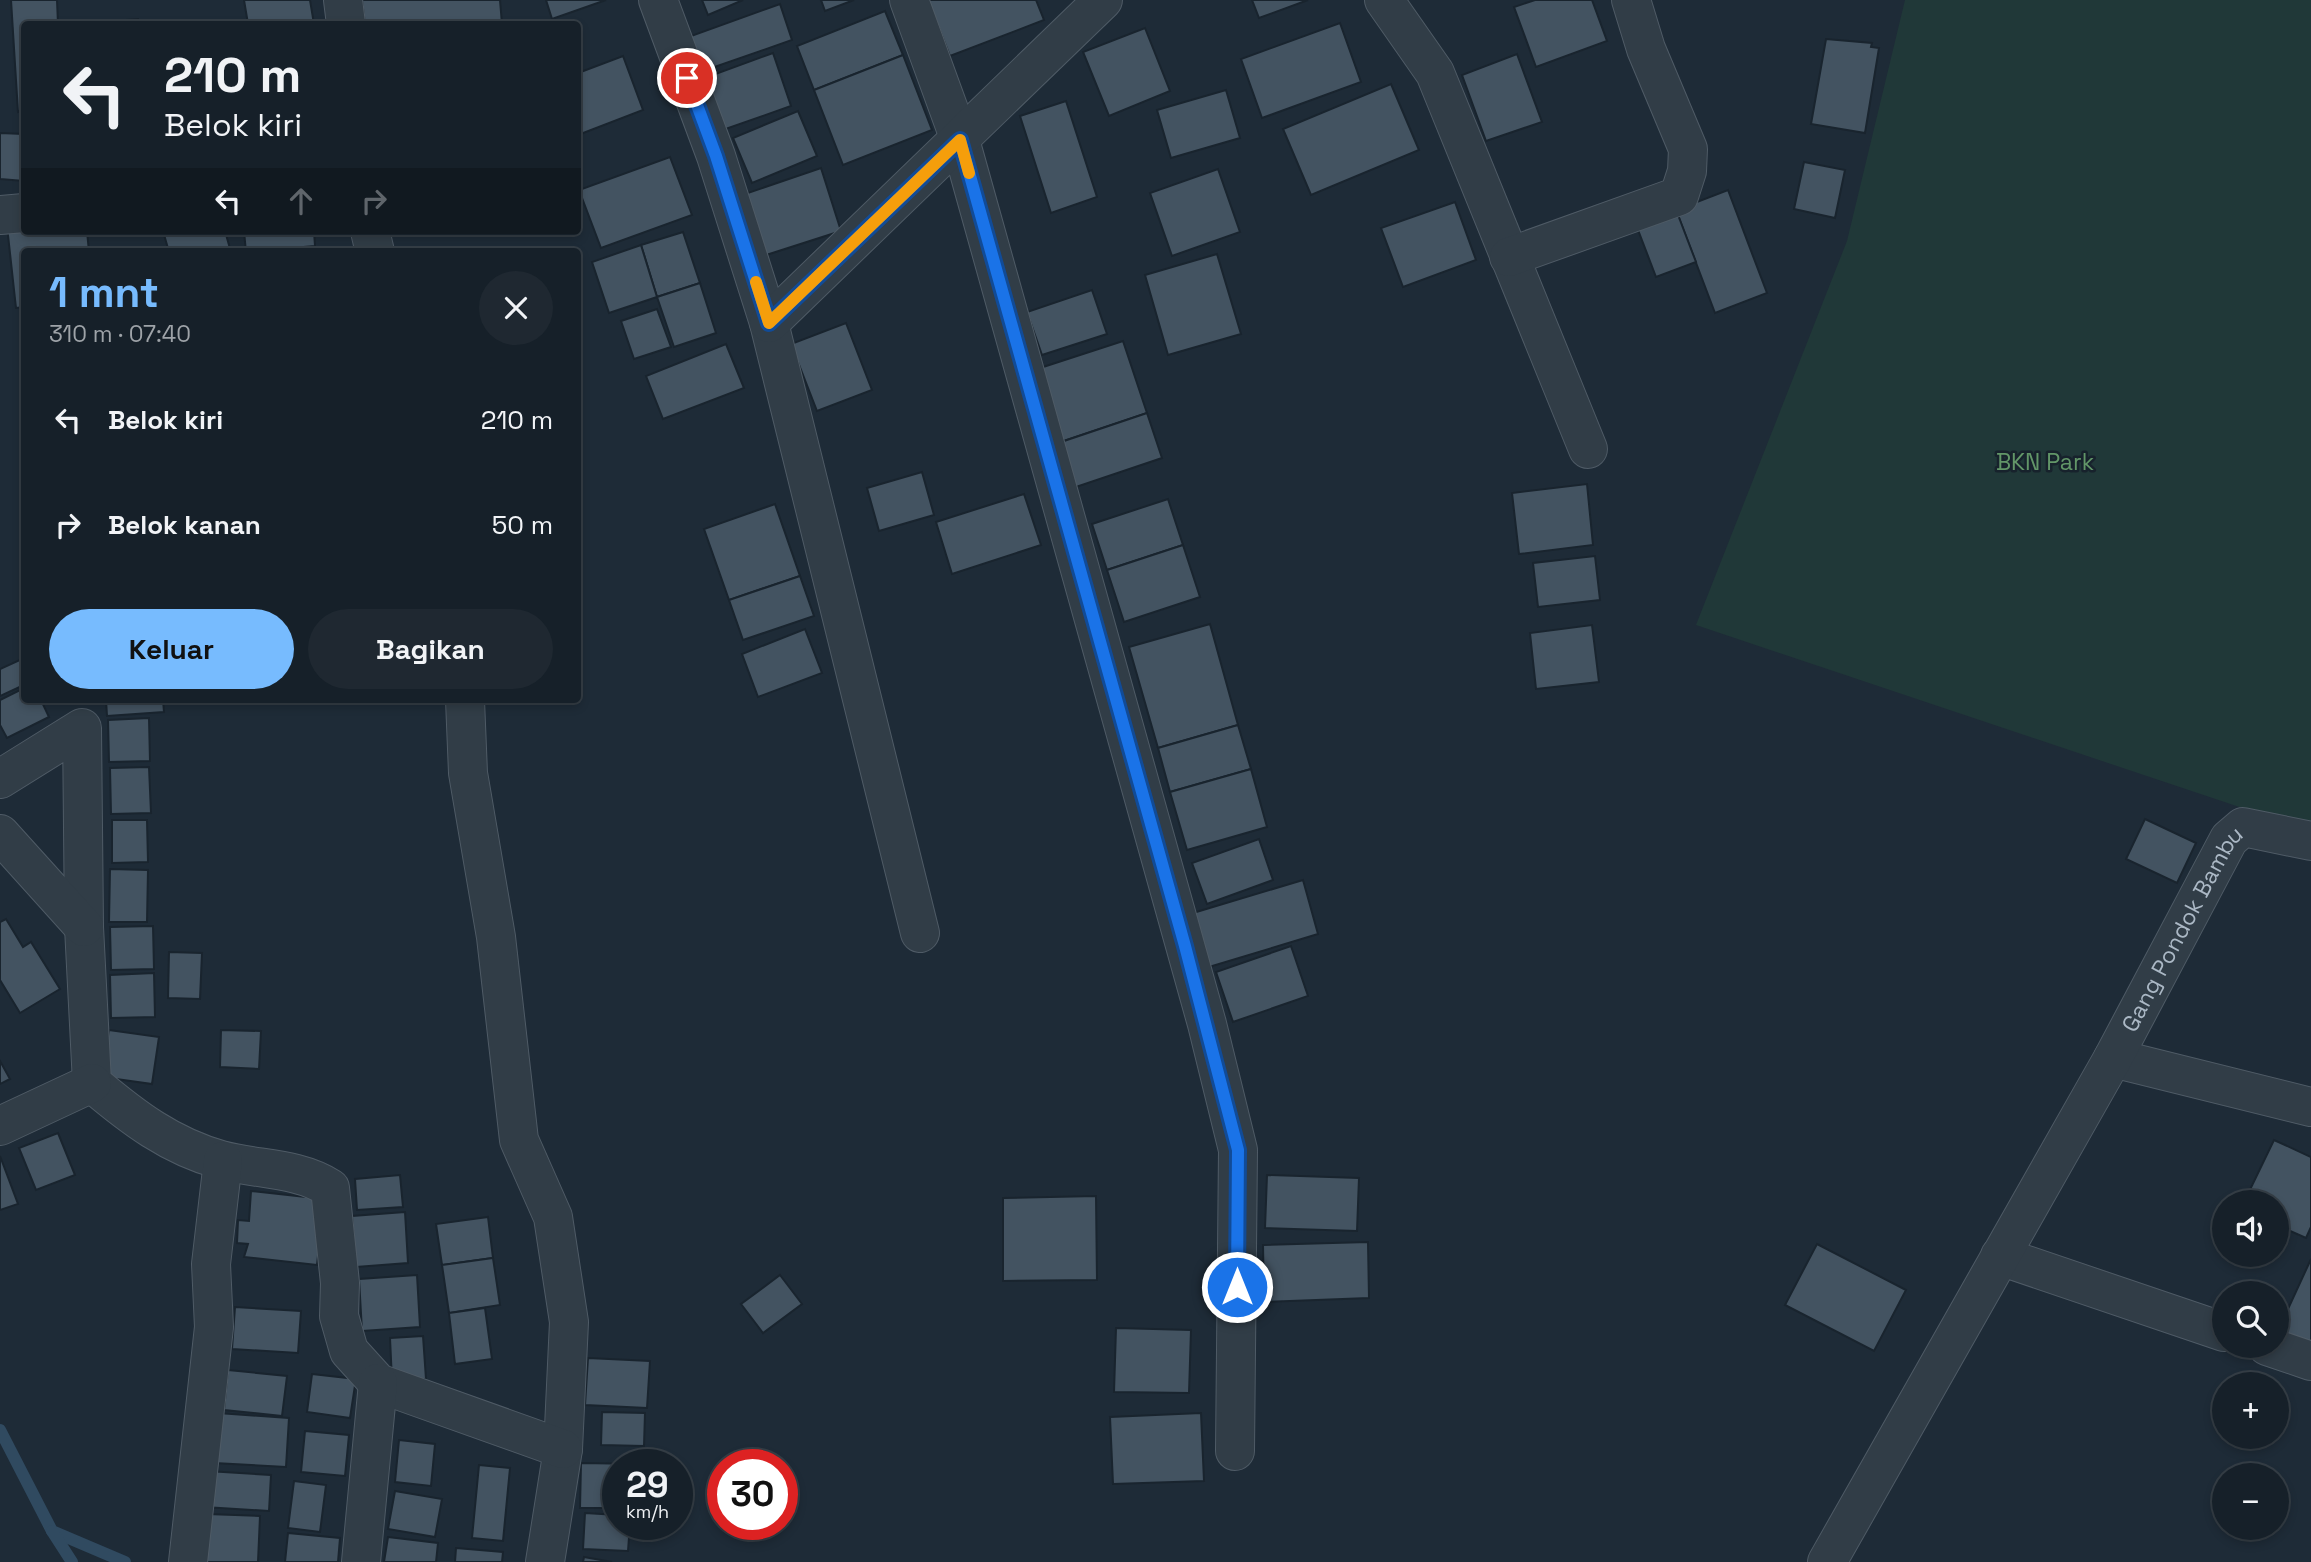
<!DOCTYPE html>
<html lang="id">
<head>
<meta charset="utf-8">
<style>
  :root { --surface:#162029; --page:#1f2831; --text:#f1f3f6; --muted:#9ea3a8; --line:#353e46; --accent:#77bbfe }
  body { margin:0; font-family:"Space Grotesk",sans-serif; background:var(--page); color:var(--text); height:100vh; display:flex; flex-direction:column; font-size:26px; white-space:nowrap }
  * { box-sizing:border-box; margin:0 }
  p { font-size:23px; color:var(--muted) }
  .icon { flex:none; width:38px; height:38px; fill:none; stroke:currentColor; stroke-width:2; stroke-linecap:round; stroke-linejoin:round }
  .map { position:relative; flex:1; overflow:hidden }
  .side { position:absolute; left:21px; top:248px; width:560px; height:455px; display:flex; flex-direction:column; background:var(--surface); border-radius:7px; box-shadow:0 4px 10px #0003,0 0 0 2px var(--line) }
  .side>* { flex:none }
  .top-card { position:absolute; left:21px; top:21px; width:560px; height:214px; border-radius:7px; box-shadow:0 4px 10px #0003,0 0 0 2px var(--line); background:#162029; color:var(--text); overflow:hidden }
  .fabs { position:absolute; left:2212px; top:1190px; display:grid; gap:14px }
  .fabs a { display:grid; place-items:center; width:77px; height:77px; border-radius:50%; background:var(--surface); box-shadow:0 4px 10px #0003,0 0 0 2px var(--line); font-size:35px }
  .speed { position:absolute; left:602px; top:1449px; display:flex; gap:14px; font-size:35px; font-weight:700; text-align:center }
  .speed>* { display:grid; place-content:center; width:91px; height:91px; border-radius:50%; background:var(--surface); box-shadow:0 4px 10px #0003,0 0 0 2px var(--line); line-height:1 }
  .speed small { font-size:18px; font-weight:400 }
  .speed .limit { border:10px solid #d22; background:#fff; color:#111 }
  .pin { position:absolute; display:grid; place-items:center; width:60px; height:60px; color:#fff; margin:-30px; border:4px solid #fff; border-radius:50%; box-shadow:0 2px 7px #0007 }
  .me { position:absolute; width:77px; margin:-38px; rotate:0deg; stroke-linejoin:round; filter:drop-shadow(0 0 5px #0008) }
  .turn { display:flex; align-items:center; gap:24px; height:147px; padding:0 28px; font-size:32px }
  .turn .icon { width:91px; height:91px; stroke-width:2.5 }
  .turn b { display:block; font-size:49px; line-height:60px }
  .lanes { display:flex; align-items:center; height:66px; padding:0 28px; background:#0003; justify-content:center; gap:35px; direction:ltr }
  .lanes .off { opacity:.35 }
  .round { display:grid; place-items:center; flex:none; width:74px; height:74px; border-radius:37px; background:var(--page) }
  .head { display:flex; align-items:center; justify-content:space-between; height:119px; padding:0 28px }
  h1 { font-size:42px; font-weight:800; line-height:52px; color:var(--accent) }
  .cta { display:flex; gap:14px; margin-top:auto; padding:14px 28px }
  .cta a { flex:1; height:80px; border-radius:42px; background:var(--accent); color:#111; font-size:28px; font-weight:800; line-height:80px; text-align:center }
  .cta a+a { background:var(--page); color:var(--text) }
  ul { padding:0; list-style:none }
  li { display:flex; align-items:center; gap:21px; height:105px; padding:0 28px }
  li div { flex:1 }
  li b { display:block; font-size:26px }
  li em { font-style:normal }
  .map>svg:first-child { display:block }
</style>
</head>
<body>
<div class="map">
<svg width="2311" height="1562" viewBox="0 0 2311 1562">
  <rect width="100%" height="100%" fill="#1e2b37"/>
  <path fill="#203838" d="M1905 0H2311V831L1696 625 1847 241Z"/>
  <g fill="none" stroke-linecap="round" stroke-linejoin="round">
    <g stroke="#304a60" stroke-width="12">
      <path d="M0 1430 52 1531 125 1562"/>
      <path d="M52 1531 72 1562"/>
    </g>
  </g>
  <g fill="#435361" stroke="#19242e" stroke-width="2">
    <path d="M11 0H57L58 24H24V111L18 112Z"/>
    <path d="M244 0H310L314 24H248Z"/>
    <path d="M362 0H500L502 24H365Z"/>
    <path d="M546 0H606L552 19Z"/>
    <path d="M702 0H743L708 15Z"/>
    <path d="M821 0H854L825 11Z"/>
    <path d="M928 0H1036L1044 20 950 56Z"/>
    <path d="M1252 0H1308L1259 18Z"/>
    <path d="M1535 0H1592L1607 41 1536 67 1514 7Z"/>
    <path d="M780 4 792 40 703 71 691 36Z"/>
    <path d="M885 11 903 55 814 90 797 46Z"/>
    <path d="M138 19V24H74Z"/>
    <path d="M1340 23 1361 82 1262 118 1241 59Z"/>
    <path d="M1145 28 1170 91 1109 116 1083 52Z"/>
    <path d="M1826 39 1872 43 1871 47 1879 48 1865 133 1811 124Z"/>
    <path d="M773 53 791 106 717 132 699 80Z"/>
    <path d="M1517 54 1542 122 1486 141 1462 75Z"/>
    <path d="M903 55 932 130 843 165 814 90Z"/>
    <path d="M623 56 643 110 578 135V73Z"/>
    <path d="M1391 84 1419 150 1311 195 1283 129Z"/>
    <path d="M1226 90 1240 138 1171 158 1157 110Z"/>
    <path d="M1066 101 1097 197 1051 213 1020 116Z"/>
    <path d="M798 111 817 156 752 183 733 138Z"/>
    <path d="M0 133 24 134V181L0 179Z"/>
    <path d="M670 157 692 215 601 248 579 190Z"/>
    <path d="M1804 162 1845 170 1835 218 1794 209Z"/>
    <path d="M821 168 841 231 757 258 736 197Z"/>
    <path d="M1218 169 1240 232 1172 256 1150 193Z"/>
    <path d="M1728 190 1767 293 1715 313 1676 210Z"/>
    <path d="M1455 202 1476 260 1403 287 1381 228Z"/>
    <path d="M1675 207 1696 262 1656 277 1635 222Z"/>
    <path d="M7 226 24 231H87L89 252H24V307L16 308Z"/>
    <path d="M163 231H225L231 252H169Z"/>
    <path d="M244 231H314L315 246 246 252Z"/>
    <path d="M683 232 700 283 657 297 641 245Z"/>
    <path d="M641 245 657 297 609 313 592 262Z"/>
    <path d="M1217 254 1241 334 1168 355 1145 275Z"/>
    <path d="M700 283 716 333 674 347 657 297Z"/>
    <path d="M1092 290 1107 334 1042 355 1027 312Z"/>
    <path d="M657 309 671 347 634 359 621 321Z"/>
    <path d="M846 323 872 390 817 411 791 344Z"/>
    <path d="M1123 341 1147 413 1061 442 1037 369Z"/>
    <path d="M726 344 744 388 663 419 646 376Z"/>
    <path d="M1147 413 1162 458 1076 487 1061 442Z"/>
    <path d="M922 472 934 515 879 531 867 488Z"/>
    <path d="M1587 484 1593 545 1519 554 1512 493Z"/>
    <path d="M1024 494 1041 545 952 574 936 522Z"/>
    <path d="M1168 499 1183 545 1107 570 1092 524Z"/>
    <path d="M775 504 800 576 729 600 704 529Z"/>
    <path d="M1183 545 1200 597 1124 622 1107 570Z"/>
    <path d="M1595 556 1600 600 1538 607 1533 563Z"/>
    <path d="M800 576 814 616 743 640 729 600Z"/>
    <path d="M1210 624 1238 725 1158 748 1129 647Z"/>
    <path d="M1592 625 1599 682 1536 689 1530 633Z"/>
    <path d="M805 629 822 673 758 697 742 654Z"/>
    <path d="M24 658V685L0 696V669Z"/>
    <path d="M24 688V700H41L49 717 7 738 0 725V700Z"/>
    <path d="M106 700H163L164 712 107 716Z"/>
    <path d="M149 718 150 761 109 762 108 720Z"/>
    <path d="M1238 725 1251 769 1170 792 1158 748Z"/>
    <path d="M149 767 151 813 111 814 110 768Z"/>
    <path d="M1251 769 1267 827 1187 850 1170 792Z"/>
    <path d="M2145 819 2196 843 2177 883 2126 859Z"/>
    <path d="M112 820H147L148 862 112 863Z"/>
    <path d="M1259 839 1273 880 1207 904 1192 863Z"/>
    <path d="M110 869 148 870 147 922H109Z"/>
    <path d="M1303 880 1318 934 1209 967 1193 913Z"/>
    <path d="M6 919 23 947 31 942 60 989 20 1013 0 980V922Z"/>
    <path d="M153 926 154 969 111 970 110 927Z"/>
    <path d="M1291 946 1308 996 1233 1022 1216 972Z"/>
    <path d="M169 952 202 953 200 999 168 998Z"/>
    <path d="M154 973 155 1017 111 1018 110 975Z"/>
    <path d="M109 1030 159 1037 152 1084 102 1077Z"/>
    <path d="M221 1030 261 1031 259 1069 220 1067Z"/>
    <path d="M0 1061 10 1079 0 1084Z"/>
    <path d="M58 1133 75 1175 36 1190 19 1148Z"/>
    <path d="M2274 1140 2311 1157V1227L2306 1238 2277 1225V1202H2244Z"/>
    <path d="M0 1156 18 1204 0 1210Z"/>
    <path d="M400 1175 403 1207 357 1210 355 1179Z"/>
    <path d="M1267 1175 1359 1178 1357 1231 1265 1228Z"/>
    <path d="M251 1191 324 1199 317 1265 244 1257 248 1244 237 1243 238 1220 249 1221Z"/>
    <path d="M1096 1196 1097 1280 1003 1281V1198Z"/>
    <path d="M405 1212 408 1263 356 1267 352 1216Z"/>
    <path d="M488 1217 493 1258 442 1265 436 1224Z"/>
    <path d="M1368 1242 1369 1298 1264 1302 1263 1245Z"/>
    <path d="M1817 1244 1906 1290 1874 1351 1785 1305Z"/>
    <path d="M493 1258 500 1305 449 1313 442 1265Z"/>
    <path d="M2311 1259V1353L2277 1333Z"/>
    <path d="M417 1275 420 1327 362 1331 359 1279Z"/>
    <path d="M780 1275 802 1304 763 1333 741 1304Z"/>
    <path d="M235 1307 301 1311 298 1353 232 1349Z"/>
    <path d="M485 1308 492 1359 455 1364 449 1313Z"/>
    <path d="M1116 1328 1191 1330 1189 1393 1114 1392Z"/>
    <path d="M423 1336 426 1379 392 1381 390 1338Z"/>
    <path d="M588 1358 650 1361 647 1408 585 1405Z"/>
    <path d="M228 1370 287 1376 282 1416 224 1410Z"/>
    <path d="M312 1374 356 1379 350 1418 307 1412Z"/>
    <path d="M602 1412 645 1413 644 1446 601 1445Z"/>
    <path d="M218 1413 289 1418 286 1467 214 1463Z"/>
    <path d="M1201 1413 1204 1481 1113 1484 1110 1417Z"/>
    <path d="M305 1431 349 1435 345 1476 301 1472Z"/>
    <path d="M399 1440 435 1444 431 1486 395 1482Z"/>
    <path d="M581 1463 641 1464V1465H618V1508H580Z"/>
    <path d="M479 1465 510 1468 503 1541 472 1538Z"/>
    <path d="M207 1471 271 1475 269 1511 204 1507Z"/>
    <path d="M294 1481 326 1485 320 1532 288 1528Z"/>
    <path d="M395 1491 442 1499 435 1537 388 1529Z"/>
    <path d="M585 1513 618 1515V1524H630L628 1551 583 1549Z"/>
    <path d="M207 1514 260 1516 258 1562H205Z"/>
    <path d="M288 1533 340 1538 338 1562H285Z"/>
    <path d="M388 1537 438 1543 436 1562H384Z"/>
    <path d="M456 1548 503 1552 502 1562H455Z"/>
    <path d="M584 1557 612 1562H583Z"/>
  </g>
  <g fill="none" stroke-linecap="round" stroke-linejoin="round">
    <g stroke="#4f5b66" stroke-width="40">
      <g id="minor">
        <path d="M343 0 346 24"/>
        <path d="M658 0 716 156 769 323 920 933"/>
        <path d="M909 0 960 140 1207 1024 1238 1150 1235 1451"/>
        <path d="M1384 0 1435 73 1588 449"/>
        <path d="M0 215 24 213"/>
        <path d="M370 231 375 252"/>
        <path d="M1509 257 1679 196 1687 171 1688 149 1646 49 1631 0"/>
        <path d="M769 323 1103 0"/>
        <path d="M465 700 468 773 496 937 519 1140 553 1217 569 1322 563 1449 545 1562"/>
        <path d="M0 779 82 728 84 927 92 1083C132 1117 170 1146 221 1160 258 1170 297 1167 330 1188L340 1283 339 1316 349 1351 378 1383 563 1449"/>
        <path d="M0 834 84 927"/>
        <path d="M2113 1058 2311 1107"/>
        <path d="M0 1126 92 1083"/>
        <path d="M2000 1256 2224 1332"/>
        <path d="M2267 1346 2311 1361"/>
        <path d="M188 1562 214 1327 211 1264 223 1161"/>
        <path d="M361 1562 378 1383"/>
        <path id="s1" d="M1827 1562 2113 1058 2229 839 2243 827 2311 841"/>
      </g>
    </g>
    <use href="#minor" stroke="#313d47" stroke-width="38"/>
  </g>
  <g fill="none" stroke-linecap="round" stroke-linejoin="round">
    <g stroke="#114b97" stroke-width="18">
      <path id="route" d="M687 78 716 156 769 323 960 140 1185 946 1238 1150 1237 1287"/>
    </g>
    <use href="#route" stroke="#1a73e8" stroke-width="12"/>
    <path stroke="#f59e0b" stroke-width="12" d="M756 282 769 323 960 140 969 173"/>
  </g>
  <g text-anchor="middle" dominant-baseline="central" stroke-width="5" stroke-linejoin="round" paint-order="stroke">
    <g font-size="23" fill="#629668" stroke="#17222c">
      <text x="2045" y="462">BKN Park</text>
    </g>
    <g font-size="23" fill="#abb8c5" stroke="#17222c">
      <text stroke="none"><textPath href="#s1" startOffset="726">Gang Pondok Bambu</textPath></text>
    </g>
  </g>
</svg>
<div class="fabs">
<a><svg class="icon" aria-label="sound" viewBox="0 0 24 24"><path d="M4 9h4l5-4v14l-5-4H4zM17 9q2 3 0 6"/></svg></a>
<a><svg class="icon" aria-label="search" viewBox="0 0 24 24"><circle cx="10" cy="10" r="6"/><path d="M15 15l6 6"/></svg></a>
<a>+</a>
<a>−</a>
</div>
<div class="speed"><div>29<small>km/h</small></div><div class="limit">30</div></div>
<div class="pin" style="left:687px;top:78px;background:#d93025"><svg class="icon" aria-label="arrive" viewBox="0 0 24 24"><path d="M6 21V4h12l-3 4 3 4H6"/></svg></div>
<svg class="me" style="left:1237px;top:1287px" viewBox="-20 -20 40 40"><circle r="17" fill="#1a73e8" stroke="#fff" stroke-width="3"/><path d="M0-11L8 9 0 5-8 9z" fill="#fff"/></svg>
<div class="top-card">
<div class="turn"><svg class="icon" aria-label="left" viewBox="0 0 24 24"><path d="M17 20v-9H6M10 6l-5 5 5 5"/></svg><div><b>210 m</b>Belok kiri</div></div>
<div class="lanes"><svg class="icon" aria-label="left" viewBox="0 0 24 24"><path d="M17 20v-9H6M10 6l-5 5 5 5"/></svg><svg class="icon off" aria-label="ahead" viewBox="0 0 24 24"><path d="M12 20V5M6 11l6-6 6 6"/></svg><svg class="icon off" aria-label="right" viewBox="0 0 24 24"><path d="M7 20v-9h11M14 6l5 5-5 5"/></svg></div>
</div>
<section class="side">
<div class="head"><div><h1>1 mnt</h1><p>310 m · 07:40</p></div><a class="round"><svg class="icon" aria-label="close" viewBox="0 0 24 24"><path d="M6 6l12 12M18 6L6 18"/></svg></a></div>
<ul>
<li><svg class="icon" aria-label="left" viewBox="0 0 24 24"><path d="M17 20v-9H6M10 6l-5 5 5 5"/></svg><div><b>Belok kiri</b></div><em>210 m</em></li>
<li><svg class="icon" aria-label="right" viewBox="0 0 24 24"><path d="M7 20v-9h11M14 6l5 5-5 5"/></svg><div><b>Belok kanan</b></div><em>50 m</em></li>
</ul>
<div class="cta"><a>Keluar</a><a>Bagikan</a></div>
</section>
</div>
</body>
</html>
